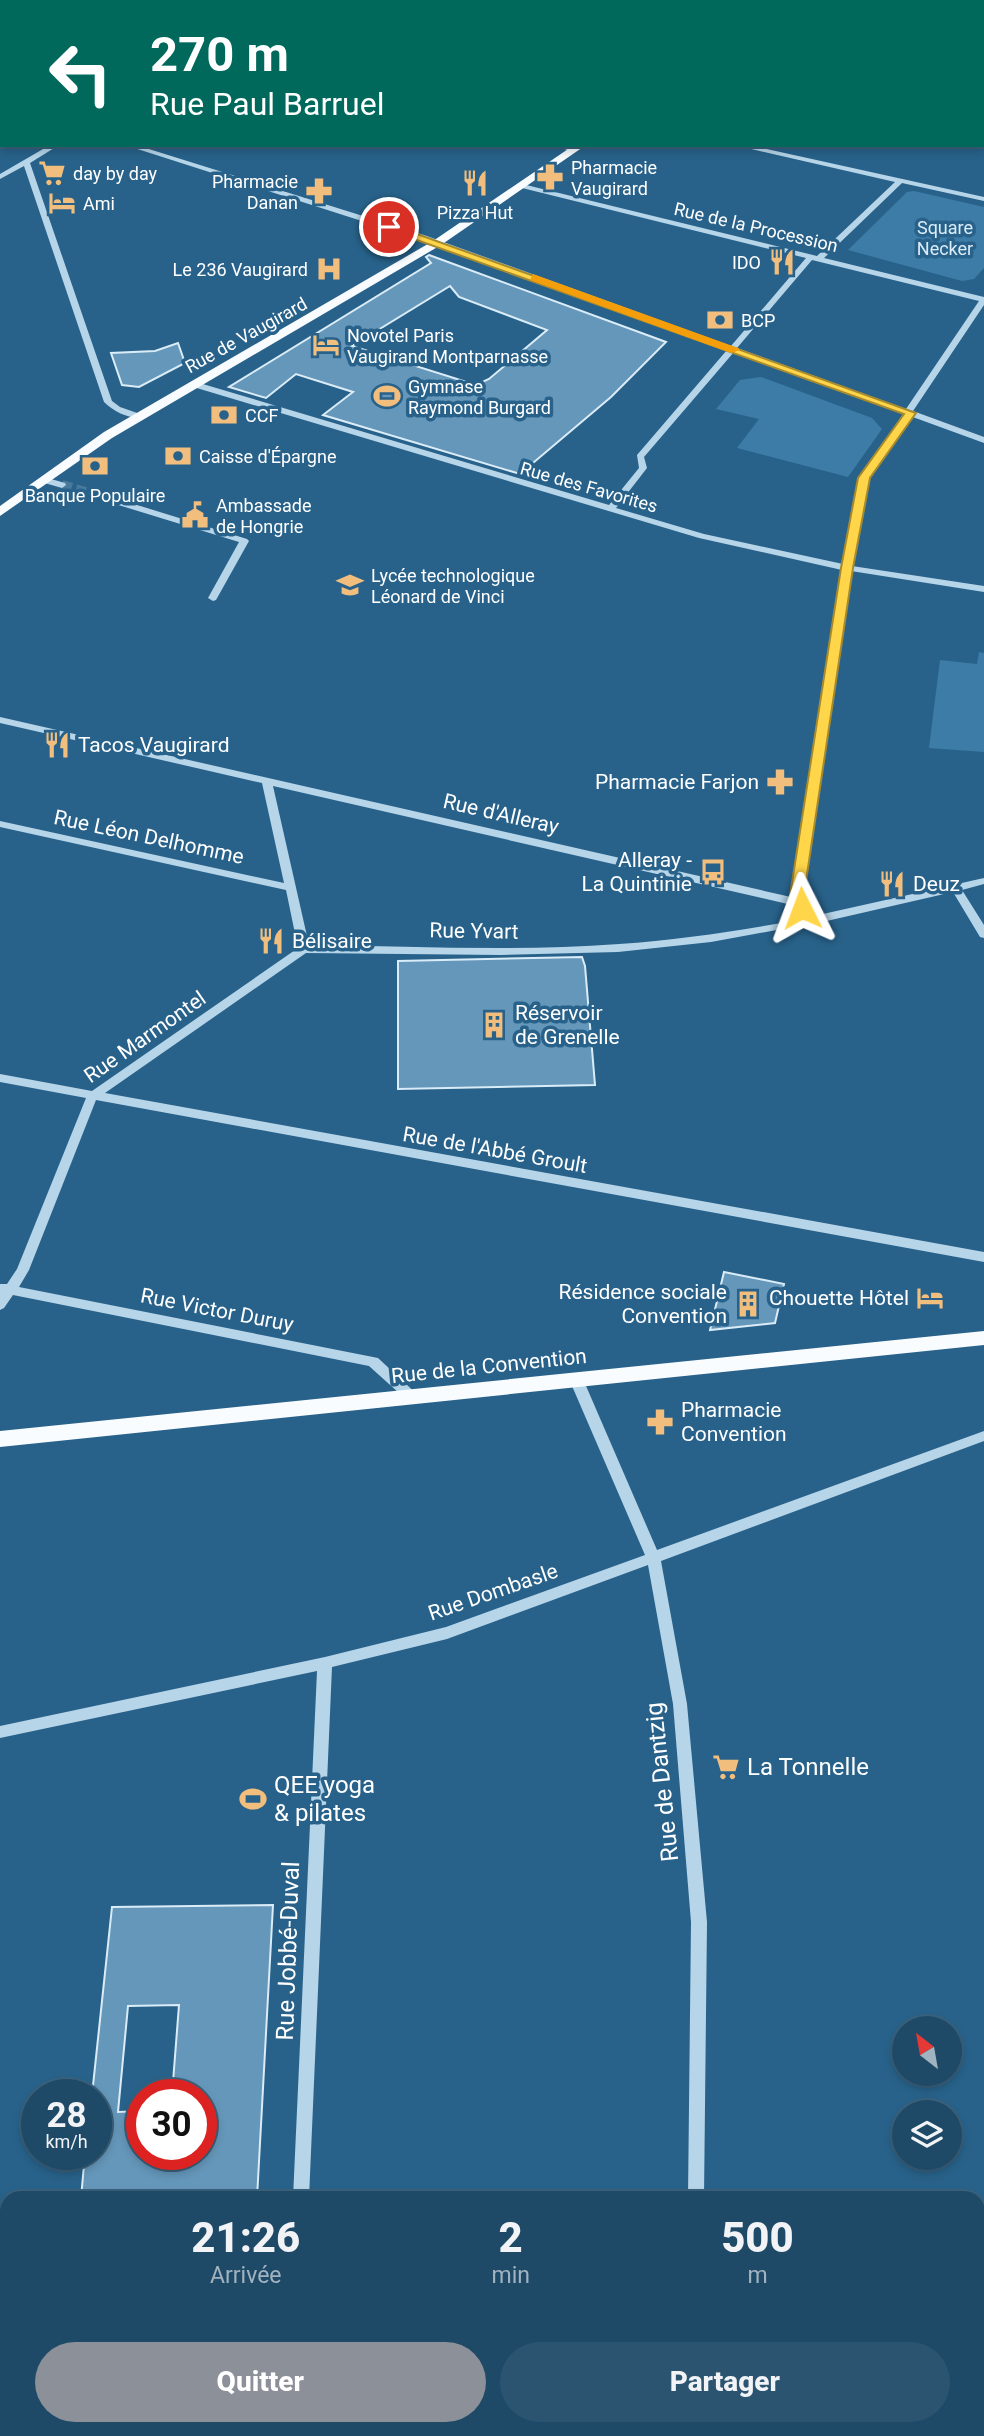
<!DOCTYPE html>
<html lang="fr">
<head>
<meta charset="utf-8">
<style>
  :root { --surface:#1e4a68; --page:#2b5471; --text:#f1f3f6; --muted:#a1b3c0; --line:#3c627c; --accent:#8c9099 }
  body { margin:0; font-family:Roboto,sans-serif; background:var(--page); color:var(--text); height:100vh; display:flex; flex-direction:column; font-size:26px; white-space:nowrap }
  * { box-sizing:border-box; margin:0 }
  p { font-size:23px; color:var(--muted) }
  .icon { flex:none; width:38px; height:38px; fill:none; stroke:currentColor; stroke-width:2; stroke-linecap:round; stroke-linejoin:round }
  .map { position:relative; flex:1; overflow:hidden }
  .sheet { position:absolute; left:0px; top:2191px; width:985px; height:245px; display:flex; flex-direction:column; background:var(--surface); border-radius:21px 21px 0 0; box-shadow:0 4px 10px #0003,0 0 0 2px var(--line) }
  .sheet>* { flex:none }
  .hud { position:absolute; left:0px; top:0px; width:985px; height:147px; box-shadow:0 4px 10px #0003,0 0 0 2px var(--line); background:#00695c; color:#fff; overflow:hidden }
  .needle { width:46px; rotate:329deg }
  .controls { position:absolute; left:892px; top:2016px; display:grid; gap:14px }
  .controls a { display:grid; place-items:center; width:70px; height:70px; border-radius:50%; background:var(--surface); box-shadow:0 4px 10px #0003,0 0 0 2px var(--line); font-size:35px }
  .speed { position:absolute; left:21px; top:2079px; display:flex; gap:14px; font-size:35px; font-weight:700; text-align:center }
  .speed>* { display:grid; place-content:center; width:91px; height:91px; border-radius:50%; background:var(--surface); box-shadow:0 4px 10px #0003,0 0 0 2px var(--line); line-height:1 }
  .speed small { font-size:18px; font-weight:400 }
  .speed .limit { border:10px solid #d22; background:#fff; color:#111 }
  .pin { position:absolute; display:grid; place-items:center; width:60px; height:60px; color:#fff; margin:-30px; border:4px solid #fff; border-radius:50%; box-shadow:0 2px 7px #0007 }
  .me { position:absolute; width:77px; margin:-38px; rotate:357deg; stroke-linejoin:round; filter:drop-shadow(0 0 5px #0008) }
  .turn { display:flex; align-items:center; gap:24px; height:147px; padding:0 35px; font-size:32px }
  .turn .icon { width:91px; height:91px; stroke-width:2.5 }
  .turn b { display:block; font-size:49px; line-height:60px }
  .eta { display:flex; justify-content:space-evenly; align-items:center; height:119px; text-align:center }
  .eta b { font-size:42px; font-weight:800; line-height:49px }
  .cta { display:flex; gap:14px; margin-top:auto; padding:14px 35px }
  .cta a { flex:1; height:80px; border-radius:42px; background:var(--accent); color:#fff; font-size:28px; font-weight:800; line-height:80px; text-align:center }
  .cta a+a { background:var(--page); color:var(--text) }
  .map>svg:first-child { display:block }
</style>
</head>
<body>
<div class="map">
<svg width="984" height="2436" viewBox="0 0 984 2436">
  <rect width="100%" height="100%" fill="#28628a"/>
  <g fill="#3d7ca6">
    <path d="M914 191 984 207V268L974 279 962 281 848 250 907 192Z"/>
    <path d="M761 377 872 418 882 429 848 477 737 448 759 419 716 409 740 380Z"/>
    <path d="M979 652 984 653V752L929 748 940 660 977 664Z"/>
  </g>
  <g fill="#6597ba" stroke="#daecf7" stroke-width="2" fill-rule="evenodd">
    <path d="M429 255 448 262 666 342 611 397 520 474 323 415 353 392 296 374 266 398 229 387 431 263 426 257ZM450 286 459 297 547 330 489 379 476 385 352 346Z"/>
    <path d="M178 343 185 363 139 387 122 385 111 353 155 351Z"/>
    <path d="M582 957 585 966 595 1085 398 1089V961Z"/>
    <path d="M724 1272 784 1284 775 1323 710 1330Z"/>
    <path d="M273 1905 257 2198H81L85 2154H96V2095H92L112 1907ZM179 2005 172 2095H201V2154H142V2111L118 2112 128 2006Z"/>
  </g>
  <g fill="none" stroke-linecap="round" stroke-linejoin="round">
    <path stroke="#487a9c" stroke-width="10" stroke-dasharray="10 4.5" stroke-linecap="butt" d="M62 485 92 494"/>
    <g fill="#b6d5e9" fill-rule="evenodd">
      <path d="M309 0H316L307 2Z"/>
      <rect x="0" y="104" width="2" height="4"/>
      <path d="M50 145H59L30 163 112 401 120 407 140 414V418C127 418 113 411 104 402L24 166 0 179V174Z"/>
      <path d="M125 145H136L424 235 731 346 806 258 518 187V183L817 256 895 182 734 145H748L984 197V201L902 183 824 258 984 297V305L913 411 984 437V443L910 416 868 478 852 566 984 586V592L851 571 801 901 814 916 984 878V884L962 890 984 925V938L980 937 953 892 818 923 813 926 809 924 711 942 618 952 501 955 306 953 105 1093 984 1252V1262L96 1100 29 1270 19 1287 373 1357 378 1358 421 1398 419 1402H409L369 1366 13 1295 4 1308 0 1310V1284H7L17 1269 86 1098 0 1082V1074L92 1091 298 948 286 890 0 827V821L284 883 262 783 0 723V717L791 897 842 570 699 538 190 386V382H196L609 505 639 468 637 455 727 350 418 239ZM812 260 979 301 906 409 737 348ZM734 352 903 414 860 478 843 564 704 534 616 508 647 468 644 457ZM273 786 792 905 804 919C743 930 681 940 619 944 516 952 412 946 309 945Z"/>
      <path d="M553 145H565L577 150 573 152Z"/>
      <path d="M44 477 65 483 66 485 62 488 41 482 40 480Z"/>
      <path d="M92 491 247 539 249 541 216 600 213 601 208 598 239 542 89 496 88 494Z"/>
      <path d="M576 1374 581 1375 583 1379 657 1550 984 1431V1441L661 1561 687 1704 707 1922 704 2198H688L691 1922 673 1704 648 1565 447 1639 332 1667 309 2198H293L317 1671 0 1738V1726L325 1657 446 1627 645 1555 569 1379 571 1375Z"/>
      <path d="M274 2429H292L291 2436H273Z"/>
      <path d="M683 2429H701L700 2436H682Z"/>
    </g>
    <g fill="#f9fcfe" fill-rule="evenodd">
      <path d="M54 0H66L53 2Z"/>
      <path d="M808 0H819L807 2Z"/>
      <path d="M2 25V31L0 32V26Z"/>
      <path d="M574 145H586L441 245 112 438 0 516V506L104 432 433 241Z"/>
      <path d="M984 1331V1345L0 1447V1431Z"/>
    </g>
  </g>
  <path fill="#ffd54a" stroke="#a68a30" stroke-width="2" d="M389 224 916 413 870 478 853 568 803 901 809 908 807 912H797L789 902 841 568 858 478 904 414 386 229Z"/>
  <path fill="#f59e0b" d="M533 274 738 348 740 350 731 353 530 280Z"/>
  <defs>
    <g id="supermarket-bare" transform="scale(2.1)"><path d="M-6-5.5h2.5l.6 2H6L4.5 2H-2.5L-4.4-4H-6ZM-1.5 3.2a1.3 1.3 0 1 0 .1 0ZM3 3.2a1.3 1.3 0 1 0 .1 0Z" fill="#f1be7d" stroke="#28628a" stroke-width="2.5" paint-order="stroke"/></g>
    <g id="pharmacy-bare" transform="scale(2.1)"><path d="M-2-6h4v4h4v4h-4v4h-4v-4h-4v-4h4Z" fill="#f1be7d" stroke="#28628a" stroke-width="2.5" paint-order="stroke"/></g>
    <g id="restaurant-bare" transform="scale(2.1)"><path d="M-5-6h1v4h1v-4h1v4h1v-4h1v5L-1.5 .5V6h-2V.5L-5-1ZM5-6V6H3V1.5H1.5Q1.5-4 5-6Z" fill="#f1be7d" stroke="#28628a" stroke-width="2.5" paint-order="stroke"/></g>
    <g id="hotel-bare" transform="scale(2.1)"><path d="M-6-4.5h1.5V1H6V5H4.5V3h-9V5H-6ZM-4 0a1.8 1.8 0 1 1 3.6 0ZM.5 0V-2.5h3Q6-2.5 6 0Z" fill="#f1be7d" stroke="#28628a" stroke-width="2.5" paint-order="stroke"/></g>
    <g id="hospital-bare" transform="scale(2.1)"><path d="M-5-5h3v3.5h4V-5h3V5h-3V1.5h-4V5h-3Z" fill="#f1be7d" stroke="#28628a" stroke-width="2.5" paint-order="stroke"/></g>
    <g id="bank-bare" transform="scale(2.1)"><path d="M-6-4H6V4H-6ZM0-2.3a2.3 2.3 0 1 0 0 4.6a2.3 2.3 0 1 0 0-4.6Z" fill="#f1be7d" stroke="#28628a" stroke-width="2.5" paint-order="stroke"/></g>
    <g id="stadium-bare" transform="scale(2.1)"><path d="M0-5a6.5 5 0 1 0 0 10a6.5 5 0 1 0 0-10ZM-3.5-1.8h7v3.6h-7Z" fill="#f1be7d" stroke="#28628a" stroke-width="2.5" paint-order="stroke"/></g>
    <g id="civic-bare" transform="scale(2.1)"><path d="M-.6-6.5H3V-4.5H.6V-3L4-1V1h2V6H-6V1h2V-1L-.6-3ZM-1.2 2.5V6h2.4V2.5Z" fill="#f1be7d" stroke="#28628a" stroke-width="2.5" paint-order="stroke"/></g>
    <g id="school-bare" transform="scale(2.1)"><path d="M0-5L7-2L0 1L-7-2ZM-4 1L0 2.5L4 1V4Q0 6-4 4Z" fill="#f1be7d" stroke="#28628a" stroke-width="2.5" paint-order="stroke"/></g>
    <g id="bus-bare" transform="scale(2.1)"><path d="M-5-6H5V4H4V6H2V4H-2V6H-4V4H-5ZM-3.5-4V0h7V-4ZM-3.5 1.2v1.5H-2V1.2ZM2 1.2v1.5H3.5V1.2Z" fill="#f1be7d" stroke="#28628a" stroke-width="2.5" paint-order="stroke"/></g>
    <g id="building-bare" transform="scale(2.1)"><path d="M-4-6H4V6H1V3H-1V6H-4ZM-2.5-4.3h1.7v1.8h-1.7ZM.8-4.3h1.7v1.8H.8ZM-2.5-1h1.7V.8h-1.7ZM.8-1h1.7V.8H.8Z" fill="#f1be7d" stroke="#28628a" stroke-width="2.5" paint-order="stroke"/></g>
  </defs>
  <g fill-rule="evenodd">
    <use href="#supermarket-bare" x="52" y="173"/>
    <use href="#pharmacy-bare" x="550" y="177"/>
    <use href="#restaurant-bare" x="475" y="183"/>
    <use href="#pharmacy-bare" x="319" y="191"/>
    <use href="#hotel-bare" x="62" y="203"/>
    <use href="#restaurant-bare" x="782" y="262"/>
    <use href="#hospital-bare" x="329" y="269"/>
    <use href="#bank-bare" x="720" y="320"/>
    <use href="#hotel-bare" x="326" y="345"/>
    <use href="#stadium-bare" x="387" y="396"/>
    <use href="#bank-bare" x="224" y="415"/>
    <use href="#bank-bare" x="178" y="456"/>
    <use href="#bank-bare" x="95" y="466"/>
    <use href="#civic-bare" x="195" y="515"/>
    <use href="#school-bare" x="350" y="585"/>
    <use href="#restaurant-bare" x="57" y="745"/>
    <use href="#pharmacy-bare" x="780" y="782"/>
    <use href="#bus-bare" x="713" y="872"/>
    <use href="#restaurant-bare" x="892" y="884"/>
    <use href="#restaurant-bare" x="271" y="941"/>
    <use href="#building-bare" x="494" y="1025"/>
    <use href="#hotel-bare" x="930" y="1298"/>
    <use href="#building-bare" x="748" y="1304"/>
    <use href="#pharmacy-bare" x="660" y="1422"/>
    <use href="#supermarket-bare" x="726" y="1767"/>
    <use href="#stadium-bare" x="253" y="1799"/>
  </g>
  <g text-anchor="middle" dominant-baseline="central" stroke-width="7" stroke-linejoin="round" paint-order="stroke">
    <g font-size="18" fill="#fff" stroke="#28628a" text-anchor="start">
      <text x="571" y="167">Pharmacie<tspan x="571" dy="21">Vaugirard</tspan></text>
      <text x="73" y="173">day by day</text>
      <text x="298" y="181" text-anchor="end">Pharmacie<tspan x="298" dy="21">Danan</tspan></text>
      <text x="83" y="203">Ami</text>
      <text x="475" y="212" text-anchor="middle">Pizza Hut</text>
      <text x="761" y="262" text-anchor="end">IDO</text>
      <text x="308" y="269" text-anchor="end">Le 236 Vaugirard</text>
      <text x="741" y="320">BCP</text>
      <text x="347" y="335">Novotel Paris<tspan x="347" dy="21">Vaugirand Montparnasse</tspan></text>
      <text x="408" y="386">Gymnase<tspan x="408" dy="21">Raymond Burgard</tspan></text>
      <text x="245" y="415">CCF</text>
      <text x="199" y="456">Caisse d'Épargne</text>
      <text x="95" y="495" text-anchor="middle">Banque Populaire</text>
      <text x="216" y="505">Ambassade<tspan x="216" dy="21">de Hongrie</tspan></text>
      <text x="371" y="575">Lycée technologique<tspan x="371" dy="21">Léonard de Vinci</tspan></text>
    </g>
    <g font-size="18" fill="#fff" stroke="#28628a">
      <text transform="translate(756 227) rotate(13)">Rue de la Procession</text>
      <text transform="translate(246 335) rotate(-29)">Rue de Vaugirard</text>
      <text transform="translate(589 487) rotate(16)">Rue des Favorites</text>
    </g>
    <g font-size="18" fill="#daecf7" stroke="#28628a">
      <text x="945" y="227">Square<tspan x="945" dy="21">Necker</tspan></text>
    </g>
    <g font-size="21" fill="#fff" stroke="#28628a" text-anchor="start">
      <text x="78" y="745">Tacos Vaugirard</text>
      <text x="759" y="782" text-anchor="end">Pharmacie Farjon</text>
      <text x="692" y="860" text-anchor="end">Alleray -<tspan x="692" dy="24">La Quintinie</tspan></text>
      <text x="913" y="884">Deuz</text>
      <text x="292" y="941">Bélisaire</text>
      <text x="515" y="1013">Réservoir<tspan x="515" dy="24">de Grenelle</tspan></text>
      <text x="727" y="1292" text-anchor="end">Résidence sociale<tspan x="727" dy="24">Convention</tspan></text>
      <text x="909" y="1298" text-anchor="end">Chouette Hôtel</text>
      <text x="681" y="1410">Pharmacie<tspan x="681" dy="24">Convention</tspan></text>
    </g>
    <g font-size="21" fill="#fff" stroke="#28628a">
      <text transform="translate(501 814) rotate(13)">Rue d'Alleray</text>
      <text transform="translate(149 837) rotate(12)">Rue Léon Delhomme</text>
      <text transform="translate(474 931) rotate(1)">Rue Yvart</text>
      <text transform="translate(145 1037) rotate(-35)">Rue Marmontel</text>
      <text transform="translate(495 1150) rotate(10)">Rue de l'Abbé Groult</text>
      <text transform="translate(217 1310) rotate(11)">Rue Victor Duruy</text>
      <text transform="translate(489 1366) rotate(-6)">Rue de la Convention</text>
      <text transform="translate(493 1592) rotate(-19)">Rue Dombasle</text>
    </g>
    <g font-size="24" fill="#fff" stroke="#28628a" text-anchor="start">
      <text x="747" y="1767">La Tonnelle</text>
      <text x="274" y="1785">QEE yoga<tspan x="274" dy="28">&amp; pilates</tspan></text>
    </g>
    <g font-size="24" fill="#fff" stroke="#28628a">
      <text transform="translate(662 1782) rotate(-96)">Rue de Dantzig</text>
      <text transform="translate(288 1951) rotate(-88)">Rue Jobbé-Duval</text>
    </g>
  </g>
</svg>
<div class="controls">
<a><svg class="needle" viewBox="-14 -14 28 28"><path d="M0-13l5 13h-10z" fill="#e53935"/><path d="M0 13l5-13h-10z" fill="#a1b3c0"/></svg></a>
<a><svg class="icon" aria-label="layers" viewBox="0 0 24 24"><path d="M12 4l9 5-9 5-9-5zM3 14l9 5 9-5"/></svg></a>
</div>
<div class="speed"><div>28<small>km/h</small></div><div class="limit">30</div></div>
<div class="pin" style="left:389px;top:227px;background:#d93025"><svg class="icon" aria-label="arrive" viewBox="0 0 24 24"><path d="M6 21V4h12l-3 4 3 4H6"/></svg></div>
<svg class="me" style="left:802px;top:908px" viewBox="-20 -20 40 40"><path d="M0-17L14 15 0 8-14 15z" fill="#ffd54a" stroke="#fff" stroke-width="4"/></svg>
<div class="hud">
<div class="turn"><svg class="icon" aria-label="left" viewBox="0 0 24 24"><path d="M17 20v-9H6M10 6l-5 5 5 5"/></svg><div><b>270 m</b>Rue Paul Barruel</div></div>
</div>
<section class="sheet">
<div class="eta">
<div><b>21:26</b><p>Arrivée</p></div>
<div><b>2</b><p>min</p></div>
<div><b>500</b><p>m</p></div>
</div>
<div class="cta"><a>Quitter</a><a>Partager</a></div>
</section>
</div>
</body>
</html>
